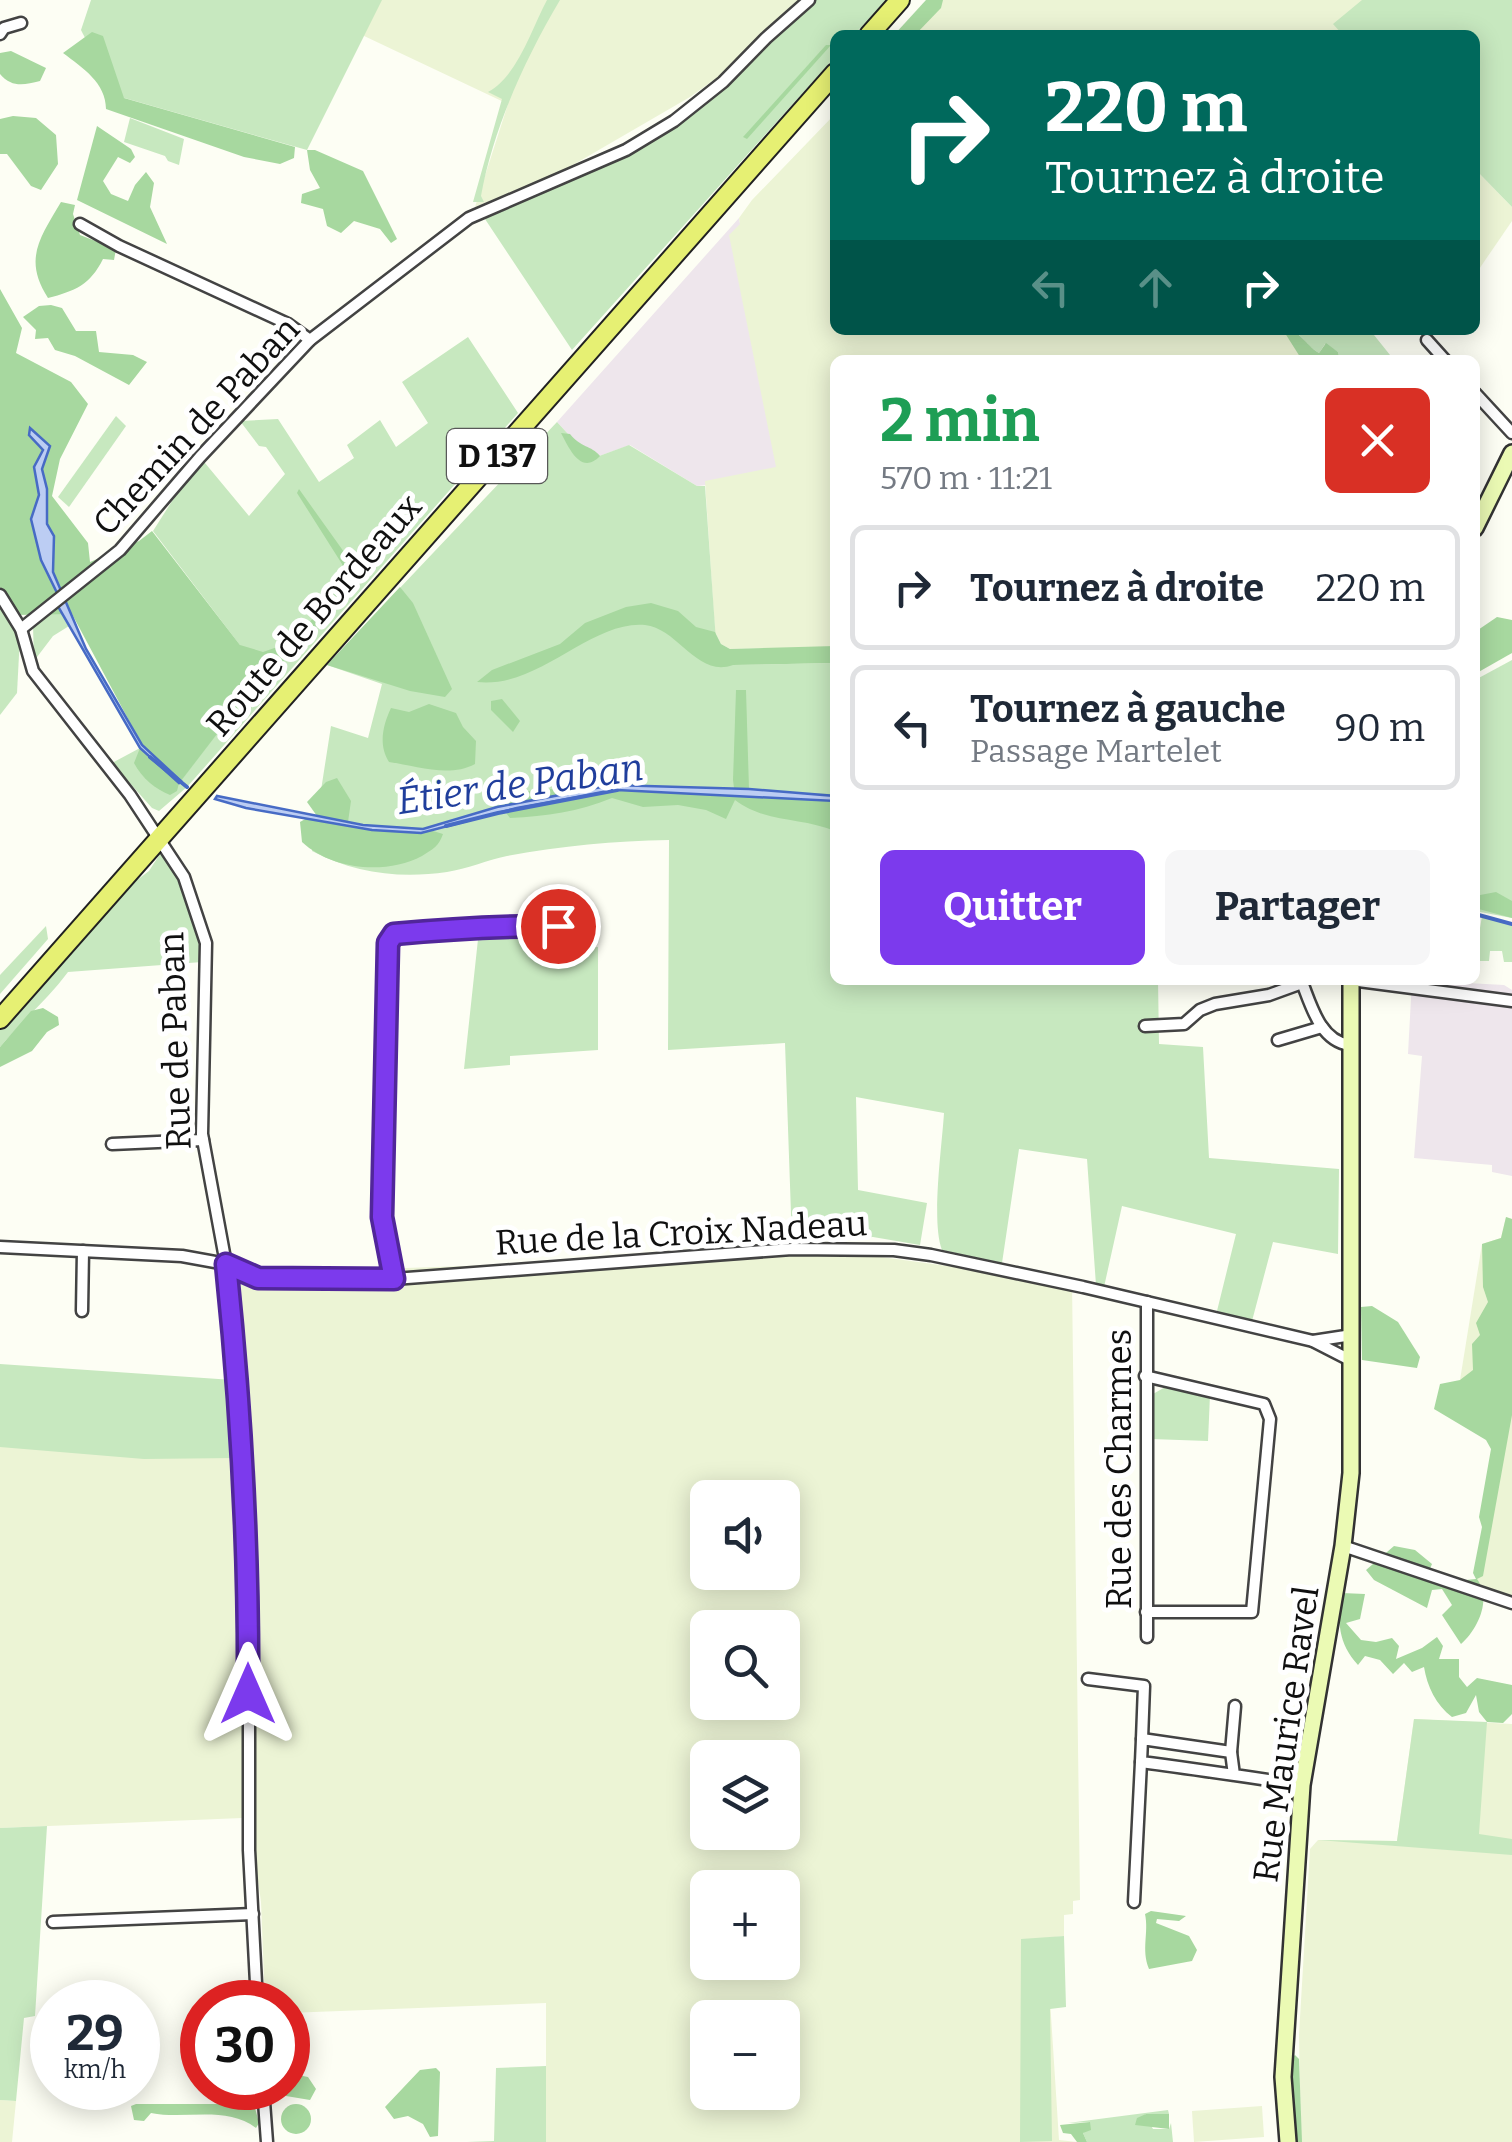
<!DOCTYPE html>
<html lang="fr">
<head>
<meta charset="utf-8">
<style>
  :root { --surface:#fff; --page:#f6f6f7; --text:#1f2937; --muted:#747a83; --line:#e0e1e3; --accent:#7c3aed }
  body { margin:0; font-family:Bitter,serif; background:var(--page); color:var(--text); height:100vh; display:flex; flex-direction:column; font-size:38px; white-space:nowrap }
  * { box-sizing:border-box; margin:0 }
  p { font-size:32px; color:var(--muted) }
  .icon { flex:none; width:55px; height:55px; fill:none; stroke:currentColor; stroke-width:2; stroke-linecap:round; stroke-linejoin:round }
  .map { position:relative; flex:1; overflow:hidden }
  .drawer { position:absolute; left:830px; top:355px; width:650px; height:630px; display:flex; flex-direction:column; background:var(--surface); border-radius:15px; box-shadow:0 5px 25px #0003 }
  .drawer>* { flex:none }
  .guide { position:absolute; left:830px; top:30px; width:650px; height:305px; border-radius:15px; box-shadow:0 5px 25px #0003; background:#00695c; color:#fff; overflow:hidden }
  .fabs { position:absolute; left:690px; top:1480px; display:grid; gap:20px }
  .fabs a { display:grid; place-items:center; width:110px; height:110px; border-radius:15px; background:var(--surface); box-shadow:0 5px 25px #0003; font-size:50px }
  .speed { position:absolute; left:30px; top:1980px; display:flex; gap:20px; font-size:50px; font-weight:700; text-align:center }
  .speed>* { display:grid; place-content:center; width:130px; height:130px; border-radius:50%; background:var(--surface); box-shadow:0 5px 25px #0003; line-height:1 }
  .speed small { font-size:25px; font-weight:400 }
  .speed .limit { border:15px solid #d22; background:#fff; color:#111 }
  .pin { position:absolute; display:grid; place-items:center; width:85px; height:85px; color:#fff; margin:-42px; border:5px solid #fff; border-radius:50%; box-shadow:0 2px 10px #0007 }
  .me { position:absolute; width:110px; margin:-55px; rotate:0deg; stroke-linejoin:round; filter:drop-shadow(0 0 8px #0008) }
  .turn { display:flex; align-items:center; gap:35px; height:210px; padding:0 50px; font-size:45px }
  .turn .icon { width:130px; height:130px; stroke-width:2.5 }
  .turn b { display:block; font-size:70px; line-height:85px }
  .lanes { display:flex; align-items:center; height:95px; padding:0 50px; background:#0003; justify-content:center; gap:50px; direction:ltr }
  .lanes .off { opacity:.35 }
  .round { display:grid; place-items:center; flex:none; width:105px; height:105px; border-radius:15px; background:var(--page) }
  .headline { display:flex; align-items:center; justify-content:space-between; height:170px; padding:0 50px }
  h1 { font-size:60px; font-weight:700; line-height:75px; color:#1e9e55 }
  .action { display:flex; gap:20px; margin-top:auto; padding:20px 50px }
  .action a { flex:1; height:115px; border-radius:15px; background:var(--accent); color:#fff; font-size:40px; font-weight:700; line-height:115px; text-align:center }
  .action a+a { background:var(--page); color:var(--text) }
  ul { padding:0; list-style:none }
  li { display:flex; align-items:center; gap:30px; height:125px; margin:0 20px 15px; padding:0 30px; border:5px solid var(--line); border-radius:15px }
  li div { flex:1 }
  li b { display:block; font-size:38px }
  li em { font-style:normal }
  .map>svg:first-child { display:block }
</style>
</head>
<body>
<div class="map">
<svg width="1512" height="2142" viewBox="0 0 1512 2142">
  <rect width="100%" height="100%" fill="#fdfef4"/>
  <g fill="#eee6ec">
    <path d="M739 218 785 477 697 486 630 445 591 459 557 422Z"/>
    <path d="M1412 980 1504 985 1512 990V1176L1492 1172V1165L1414 1158 1422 1056 1408 1054Z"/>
  </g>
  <g fill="#ecf4d5" fill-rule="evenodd">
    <path d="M379 0H826L690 97 566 169 475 207 508 104 362 35Z"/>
    <path d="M937 0H1363L1349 35H906Z"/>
    <path d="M835 114V330H1294L1306 360H835V647L730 649 721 644 715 632 705 481 776 467 729 235 740 224 739 218 752 200Z"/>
    <path d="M1475 169 1512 207V221L1475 275Z"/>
    <path d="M1506 1217 1512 1219V1608L1473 1598 1501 1439 1455 1411 1482 1244 1501 1238Z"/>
    <path d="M822 1254 874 1256 1072 1283 1080 1900 1073 1901V1914L1064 1915V1936L1046 1938 1059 2140 1077 2142H546V2003L288 2013V2002H265L261 1902 247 1801 242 1802V1818L0 1828V1378L236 1402 226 1274ZM708 1498H782V1572H708ZM708 1628H782V1702H708ZM708 1758H782V1832H708ZM708 1888H782V1962H708ZM708 2018H782V2092H708Z"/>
    <path d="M1414 1719 1512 1724V2142H1301L1299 2035 1310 1849 1318 1840 1397 1841Z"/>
    <path d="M0 2100 16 2101 12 2142H0Z"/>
    <path d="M1262 2106 1264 2137 1194 2142 1192 2111Z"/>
  </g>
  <g fill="#c7e8bf">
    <path d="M91 0H382L307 150 114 95 81 30Z"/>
    <path d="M547 0H560C525 59 493 129 481 196L484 202H473L502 99 488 92C517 77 532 28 547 0Z"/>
    <path d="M814 0H886L854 35H835V57L572 350 481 213 626 150 723 82Z"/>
    <path d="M1362 0H1512V207L1475 169V35H1343L1333 24Z"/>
    <path d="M130 118 184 139 179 165 168 161 165 156 124 142Z"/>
    <path d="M1293 330H1370L1394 360H1340L1338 352 1325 344 1319 353C1308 347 1304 337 1293 330Z"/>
    <path d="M468 337 518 413 187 787 159 811 152 808 112 763 140 748 179 783 262 674 153 531 200 457 249 516 285 474 266 447 259 446 240 421 278 419 319 482 354 458 347 445 380 420 396 447 428 423 402 382Z"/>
    <path d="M116 416 126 426 69 507 58 497Z"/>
    <path d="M557 422 591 459 629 445 697 486H705L717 655 733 665 835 663V796L612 785 497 807 423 829 363 825 317 816 331 726 368 738 382 684 327 665Z"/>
    <path d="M0 602 20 636 17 693 0 715Z"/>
    <path d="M41 614H62L69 626 53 636 34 661 33 626Z"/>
    <path d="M1512 660V918L1475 911V680Z"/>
    <path d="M617 790 835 799V980H1158L1159 1044 1203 1047 1209 1158 1339 1169 1338 1254 1273 1242 1252 1321 1217 1311 1236 1234 1122 1206 1104 1287 1096 1285 1087 1159 1019 1149 1002 1263 942 1250C931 1222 942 1146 944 1113L856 1097 858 1190 927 1203 920 1245 873 1237 792 1242 785 1043 668 1050 669 840C614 841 561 846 507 856 487 860 467 869 447 872 399 879 354 873 312 851L317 819 372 830 421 833 498 813Z"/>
    <path d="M160 854C190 881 197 924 202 962L68 972C47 1000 23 1020 0 1047V1028L116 896 149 871Z"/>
    <path d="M1482 916 1512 924V962H1504L1502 951H1490L1489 961H1475V928H1480Z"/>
    <path d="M46 926 48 939 0 994V975Z"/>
    <path d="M479 930H546L574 948 598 947V1050L510 1056V1065L464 1069Z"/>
    <path d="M0 1364 233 1380 235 1458 144 1459 0 1447Z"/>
    <path d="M1167 1386 1210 1395 1208 1441 1151 1439 1150 1402 1153 1394Z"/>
    <path d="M1414 1719 1487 1722 1479 1834 1512 1839V1855L1318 1840 1397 1841Z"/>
    <path d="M47 1826 35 2016 24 2018 16 2101 0 2100V1828Z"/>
    <path d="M1064 1936 1066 2007 1050 2009 1052 2141 1020 2142 1021 1939Z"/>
    <path d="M546 2066V2142H467L494 2141 496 2068Z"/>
    <path d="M1168 2110 1169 2114H1145L1153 2129H1169L1171 2123 1173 2142H1087L1083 2133 1090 2122 1068 2123Z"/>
  </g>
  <g fill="#a7d89f">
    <path d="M926 0H943L941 8 915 35H894Z"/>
    <path d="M92 32 103 36 124 98 295 147 294 158 280 164 244 157 106 109C106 83 83 68 63 53Z"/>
    <path d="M826 45H831L747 139 743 137Z"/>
    <path d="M11 51 46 68 40 81C24 85 12 88 0 74V53Z"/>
    <path d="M13 116 36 118 56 135 58 164 41 190 31 186 7 154H0V119Z"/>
    <path d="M97 126 131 149 135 157 130 163 118 157 103 181 111 194 128 201 135 185 146 172 154 183 150 207 167 244 77 200Z"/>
    <path d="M307 150H315L363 171 397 239 391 243 380 229 354 221 341 233 327 226 323 209 301 203 302 194 320 188 310 170Z"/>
    <path d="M61 202 75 205 73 214 80 235 116 249 114 260 103 259C90 285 75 291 48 298 23 259 40 238 61 202Z"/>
    <path d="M0 289 22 328 16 353 71 382 88 404 60 459 52 496 88 543 90 562 139 541 152 531 240 645 263 652 283 645 316 616 343 581 342 564 297 493 299 489 359 573 360 581 299 651 263 674 181 781 142 745 72 614 17 615 0 587Z"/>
    <path d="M51 305 62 308 76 331H96L99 352 133 355 147 362 129 385 75 356 55 350 48 338 35 339 36 330 23 317 39 306Z"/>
    <path d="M1283 330C1302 330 1304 344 1319 353L1326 343 1338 352 1340 360H1302Z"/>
    <path d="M561 433 570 434C581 448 591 445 600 456 581 476 569 448 561 433Z"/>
    <path d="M400 587 413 603 452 689 445 697 410 691 327 665Z"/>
    <path d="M651 603 678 611 696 627 715 632 721 644 730 649 835 646V663L733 665C697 678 679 629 645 625 591 620 539 689 477 682L492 670 560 644 585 623 626 607Z"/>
    <path d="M1497 617 1512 620V653L1475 674V632Z"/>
    <path d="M736 690H746L749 789 734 788 733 780Z"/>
    <path d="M502 699 520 721 513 732 491 710V701Z"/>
    <path d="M429 704 456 713 463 727 476 741 475 764C449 778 417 766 389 762 378 745 383 725 391 708L409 712Z"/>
    <path d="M140 748 179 783 177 791 170 795C155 789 142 778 134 763Z"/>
    <path d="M337 778 351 801 348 822 317 816 307 802 326 782Z"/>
    <path d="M541 789 835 794V831C801 817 765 823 735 800L726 819 706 810 678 805 643 807 612 798C578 812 547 816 510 818L501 806 505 795Z"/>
    <path d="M307 818 385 832 433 831 443 834C439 846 433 849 422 856 386 875 332 870 302 842L300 822Z"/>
    <path d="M1496 892 1512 901V918L1475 908V896Z"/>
    <path d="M43 1008 58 1017 59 1025 47 1032 32 1051 0 1067V1047L31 1011Z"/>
    <path d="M1506 1217 1512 1219V1415L1483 1576 1477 1579C1492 1599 1478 1629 1461 1644L1442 1615 1452 1605 1442 1589 1432 1590 1427 1608 1374 1580 1366 1570 1394 1546 1415 1550 1432 1564 1429 1571 1458 1587 1466 1580 1476 1579 1473 1573 1482 1527 1479 1517 1491 1449 1486 1440 1434 1409 1440 1384 1460 1380 1473 1370 1472 1344 1480 1335 1476 1323 1488 1302 1483 1287 1482 1244 1501 1238Z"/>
    <path d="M1372 1306 1398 1322 1420 1357 1417 1368 1362 1360 1361 1307Z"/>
    <path d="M1342 1593 1365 1594 1360 1619 1346 1623 1361 1640 1376 1642 1392 1638 1399 1646 1396 1659 1422 1648 1437 1637 1443 1646 1439 1659H1459V1677L1467 1687 1477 1678 1512 1685V1714L1503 1723 1487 1722 1479 1712 1476 1695 1466 1713 1452 1717C1436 1705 1427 1686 1424 1667L1412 1672 1404 1663 1393 1674 1380 1660 1365 1656 1358 1665C1338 1643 1337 1621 1342 1593Z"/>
    <path d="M1151 1911 1186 1916 1179 1921 1157 1919 1156 1923 1189 1936 1197 1950 1192 1961 1149 1969C1141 1949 1149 1933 1145 1914Z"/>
    <path d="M1295 2055 1299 2059 1302 2142H1293L1290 2060Z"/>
    <path d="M436 2068 440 2072 438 2136 430 2137 423 2124 408 2116 394 2119 385 2107 420 2070Z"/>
    <path d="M288 2073 308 2077 316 2089 310 2100 286 2096 277 2088H288Z"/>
    <circle cx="296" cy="2119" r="15"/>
    <path d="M136 2104H254L259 2123 256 2128C226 2105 185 2120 151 2113L144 2121 134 2120 131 2106Z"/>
    <path d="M1146 2114H1169V2129L1135 2125 1137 2118Z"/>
    <path d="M1090 2122 1091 2130 1083 2133 1087 2142H1077L1071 2134 1063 2133 1060 2125Z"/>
  </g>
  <g fill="#bccdf3" stroke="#476bc5" stroke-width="2.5">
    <path d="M30 428 50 446 42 469 47 489V524L54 536 53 572 86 649 142 745 181 781 179 783 140 748 56 603 60 599 41 560 31 519 39 495 34 467 43 450 29 435Z"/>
    <path d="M612 785 749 789 835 796V801L617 790 517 808 421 833 372 830 246 808 215 799 217 796 363 825 423 829 497 807Z"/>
  </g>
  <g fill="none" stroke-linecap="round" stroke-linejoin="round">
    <g stroke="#476bc5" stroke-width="4">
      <path d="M150 757 187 787"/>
      <path d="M446 826 498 813 617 790"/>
      <path d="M1475 914 1512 924"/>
    </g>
    <g stroke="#434343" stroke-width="15">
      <g id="street">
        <path d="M0 34 4 28 21 23"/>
        <path d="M80 224 119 246 288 324 310 340"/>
        <path d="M1427 340 1445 360"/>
        <path d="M1475 393 1512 433"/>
        <path d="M0 595 21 629 33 671 130 795 184 877 206 943 202 1134 226 1264 240 1414 249 1623V1850L257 2002"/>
        <path d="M21 629 120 550 200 457 310 340 469 218 626 150 674 121 723 82 766 38 809 0"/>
        <path d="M1301 980C1311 1004 1319 1040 1349 1045"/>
        <path d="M1351 980 1512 1001"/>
        <path d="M1145 1026 1184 1024 1200 1010 1215 1004 1269 995 1302 983"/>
        <path d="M1278 1040 1322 1027"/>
        <path d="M112 1144 203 1140"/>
        <path d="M0 1247 182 1256 226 1264 258 1278 394 1279 792 1249 894 1250 931 1255 1083 1287 1313 1341"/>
        <path d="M394 1279 382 1217 388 943 394 934C456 928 522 917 583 931"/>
        <path d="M82 1311 83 1251"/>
        <path d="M1352 1361 1313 1341 1352 1335"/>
        <path d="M1145 1376 1264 1404 1270 1419 1252 1612H1146"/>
        <path d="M1343 1546 1512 1603"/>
        <path d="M1147 1637V1302"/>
        <path d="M1088 1679 1144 1686 1142 1739"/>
        <path d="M1231 1752 1235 1706"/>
        <path d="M1234 1775 1231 1752 1142 1739 1141 1762C1195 1769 1248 1777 1302 1785"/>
        <path d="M1134 1902 1141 1762"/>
        <path d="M53 1922 253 1914"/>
        <path d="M263 2088 267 2142"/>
      </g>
    </g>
    <g stroke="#323232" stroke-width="20">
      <g id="secondary">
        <path d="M1475 528 1512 453"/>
        <path d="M1288 2142 1283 2077 1302 1785 1343 1546 1351 1473V980"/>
      </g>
    </g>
    <g stroke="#212121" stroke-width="22">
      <g id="primary">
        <path d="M869 35 900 0"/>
        <path d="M0 1019 835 73"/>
      </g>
    </g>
    <use href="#street" stroke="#fff" stroke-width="10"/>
    <use href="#secondary" stroke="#ebfab4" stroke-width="15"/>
    <use href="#primary" stroke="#e6f073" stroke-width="18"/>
  </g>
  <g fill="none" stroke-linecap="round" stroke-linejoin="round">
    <g stroke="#51269a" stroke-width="25">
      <path id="route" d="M248 1694C249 1551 241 1407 226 1264L258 1278 394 1279 382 1217 388 943 394 934C449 929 503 926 558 926"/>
    </g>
    <use href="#route" stroke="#7c3aed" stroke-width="18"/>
  </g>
  <g text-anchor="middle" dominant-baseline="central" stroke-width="10" stroke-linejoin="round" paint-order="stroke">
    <rect fill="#fff" stroke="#585858" stroke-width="2.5" x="447" y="429" width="100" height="54" rx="8"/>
    <g font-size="32" font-weight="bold" fill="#101010">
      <text x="497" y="456">D 137</text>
    </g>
    <g font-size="35" fill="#101010" stroke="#fff">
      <text transform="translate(196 426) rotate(-47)">Chemin de Paban</text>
      <text transform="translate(314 615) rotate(-49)">Route de Bordeaux</text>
      <text transform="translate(175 1041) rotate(-92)">Rue de Paban</text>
      <text transform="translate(681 1233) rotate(-3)">Rue de la Croix Nadeau</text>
      <text transform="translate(1119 1469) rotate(-90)">Rue des Charmes</text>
      <text transform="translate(1286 1734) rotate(-82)">Rue Maurice Ravel</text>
    </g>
    <g font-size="38" font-style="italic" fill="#203e9c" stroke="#fff">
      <text transform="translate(520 784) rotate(-8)">Étier de Paban</text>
    </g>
  </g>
</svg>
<div class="fabs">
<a><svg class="icon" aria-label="sound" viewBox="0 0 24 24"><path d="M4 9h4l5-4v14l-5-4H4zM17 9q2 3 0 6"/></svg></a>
<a><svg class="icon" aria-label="search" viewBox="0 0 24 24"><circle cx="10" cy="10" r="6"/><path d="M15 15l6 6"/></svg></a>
<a><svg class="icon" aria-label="layers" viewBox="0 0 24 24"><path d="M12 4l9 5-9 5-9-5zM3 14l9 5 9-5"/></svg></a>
<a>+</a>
<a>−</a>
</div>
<div class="speed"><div>29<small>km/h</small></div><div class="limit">30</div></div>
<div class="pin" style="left:558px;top:926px;background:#d93025"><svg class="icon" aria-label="arrive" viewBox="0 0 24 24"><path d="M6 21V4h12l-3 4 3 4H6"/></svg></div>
<svg class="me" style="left:248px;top:1694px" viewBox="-20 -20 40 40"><path d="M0-17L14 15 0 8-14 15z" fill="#7c3aed" stroke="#fff" stroke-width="4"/></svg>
<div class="guide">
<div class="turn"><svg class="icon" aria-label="right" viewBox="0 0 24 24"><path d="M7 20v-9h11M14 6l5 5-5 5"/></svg><div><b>220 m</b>Tournez à droite</div></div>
<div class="lanes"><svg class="icon off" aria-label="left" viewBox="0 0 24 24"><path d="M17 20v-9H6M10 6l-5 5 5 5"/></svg><svg class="icon off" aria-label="ahead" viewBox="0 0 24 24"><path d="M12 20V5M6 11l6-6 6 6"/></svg><svg class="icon" aria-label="right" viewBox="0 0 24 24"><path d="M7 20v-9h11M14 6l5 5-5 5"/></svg></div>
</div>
<section class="drawer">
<div class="headline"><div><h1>2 min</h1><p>570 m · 11:21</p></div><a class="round" style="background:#d93025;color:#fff"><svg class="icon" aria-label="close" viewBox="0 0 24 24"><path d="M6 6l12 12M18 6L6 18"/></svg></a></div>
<ul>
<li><svg class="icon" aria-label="right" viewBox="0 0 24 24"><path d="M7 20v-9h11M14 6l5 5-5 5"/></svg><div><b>Tournez à droite</b></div><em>220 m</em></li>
<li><svg class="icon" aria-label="left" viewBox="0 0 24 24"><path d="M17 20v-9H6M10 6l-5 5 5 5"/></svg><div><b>Tournez à gauche</b><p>Passage Martelet</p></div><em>90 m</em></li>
</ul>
<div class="action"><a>Quitter</a><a>Partager</a></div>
</section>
</div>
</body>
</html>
